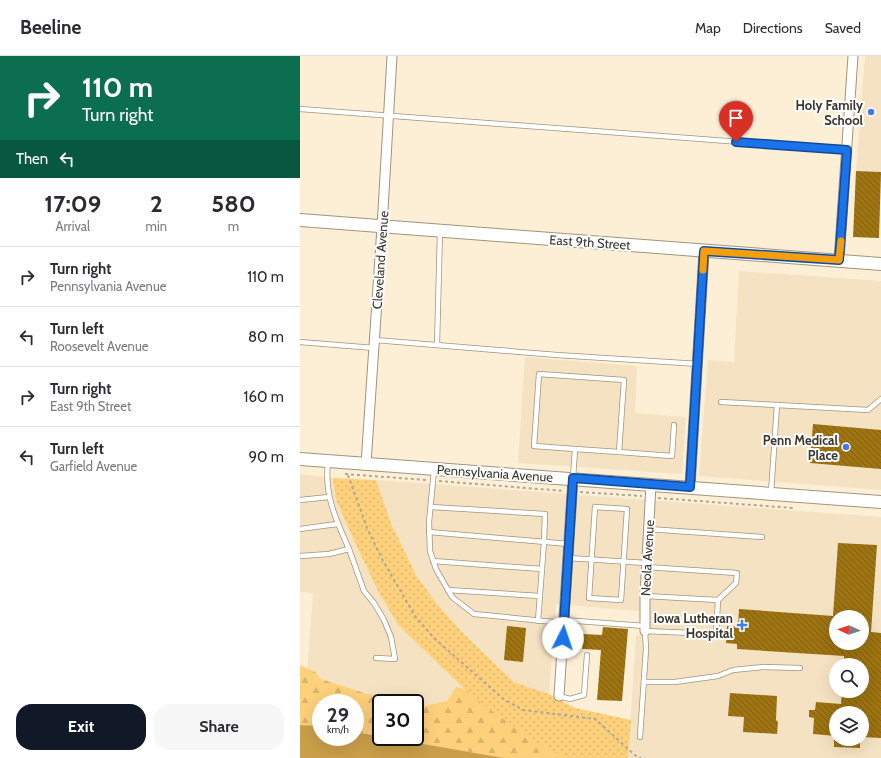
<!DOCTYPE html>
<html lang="en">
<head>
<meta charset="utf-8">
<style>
  :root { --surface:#fff; --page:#f7f7f7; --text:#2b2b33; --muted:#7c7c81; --line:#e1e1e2; --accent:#111827 }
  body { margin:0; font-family:Cabin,sans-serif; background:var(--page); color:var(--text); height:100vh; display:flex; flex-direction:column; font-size:15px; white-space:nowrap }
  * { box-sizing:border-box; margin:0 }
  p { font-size:13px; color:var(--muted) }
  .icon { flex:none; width:22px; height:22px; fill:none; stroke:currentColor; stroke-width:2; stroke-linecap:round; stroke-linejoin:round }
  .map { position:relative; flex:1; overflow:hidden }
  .panel { display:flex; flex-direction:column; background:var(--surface); width:300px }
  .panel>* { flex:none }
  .banner { background:#0b6e4f; color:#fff; overflow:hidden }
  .needle { width:26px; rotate:274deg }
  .controls { position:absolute; left:529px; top:554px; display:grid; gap:8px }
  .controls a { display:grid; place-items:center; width:40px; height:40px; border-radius:50%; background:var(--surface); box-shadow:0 4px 16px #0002; font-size:20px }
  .speed { position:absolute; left:12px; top:638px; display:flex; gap:8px; font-size:20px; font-weight:700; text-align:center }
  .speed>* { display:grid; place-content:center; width:52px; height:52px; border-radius:50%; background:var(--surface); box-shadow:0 4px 16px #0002; line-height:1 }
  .speed small { font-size:10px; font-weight:400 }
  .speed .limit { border:2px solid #111; border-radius:6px; background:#fff; color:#111 }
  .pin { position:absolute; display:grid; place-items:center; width:34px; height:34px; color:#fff; margin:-41px -17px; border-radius:50% 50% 50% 0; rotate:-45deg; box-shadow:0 0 4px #0007 }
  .pin .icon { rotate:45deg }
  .me { position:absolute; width:44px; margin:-22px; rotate:4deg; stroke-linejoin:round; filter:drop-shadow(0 0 3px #0008) }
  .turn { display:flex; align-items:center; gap:14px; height:84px; padding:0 16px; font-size:18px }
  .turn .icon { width:52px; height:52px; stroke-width:2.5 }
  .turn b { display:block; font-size:28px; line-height:34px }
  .then { display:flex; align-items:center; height:38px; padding:0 16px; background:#0003; gap:8px; font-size:15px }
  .eta { display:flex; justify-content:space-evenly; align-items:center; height:68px; text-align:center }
  .eta b { font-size:24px; font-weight:700; line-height:28px }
  .action { display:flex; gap:8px; margin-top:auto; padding:8px 16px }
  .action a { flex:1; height:46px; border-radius:16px; background:var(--accent); color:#fff; font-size:16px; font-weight:700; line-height:46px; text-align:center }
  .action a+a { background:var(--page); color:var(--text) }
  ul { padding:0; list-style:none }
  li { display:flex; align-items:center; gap:12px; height:60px; padding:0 16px; border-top:1px solid var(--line) }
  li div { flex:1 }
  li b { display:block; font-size:15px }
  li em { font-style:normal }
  header { display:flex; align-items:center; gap:24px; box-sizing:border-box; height:56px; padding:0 20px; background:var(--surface); border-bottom:1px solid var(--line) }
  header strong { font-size:19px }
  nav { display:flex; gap:22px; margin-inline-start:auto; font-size:14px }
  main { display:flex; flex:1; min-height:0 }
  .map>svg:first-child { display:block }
</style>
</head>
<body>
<header>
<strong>Beeline</strong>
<nav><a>Map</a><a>Directions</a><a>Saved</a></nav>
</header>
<main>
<section class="panel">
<div class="banner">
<div class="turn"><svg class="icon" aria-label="right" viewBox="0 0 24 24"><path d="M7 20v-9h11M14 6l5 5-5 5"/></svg><div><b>110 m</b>Turn right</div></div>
<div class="then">Then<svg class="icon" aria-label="left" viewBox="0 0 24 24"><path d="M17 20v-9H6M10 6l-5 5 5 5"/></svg></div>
</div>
<div class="eta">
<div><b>17:09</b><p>Arrival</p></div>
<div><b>2</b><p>min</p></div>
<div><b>580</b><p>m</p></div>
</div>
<ul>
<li><svg class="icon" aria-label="right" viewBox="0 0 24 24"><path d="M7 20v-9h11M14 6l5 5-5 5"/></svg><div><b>Turn right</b><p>Pennsylvania Avenue</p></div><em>110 m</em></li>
<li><svg class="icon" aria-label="left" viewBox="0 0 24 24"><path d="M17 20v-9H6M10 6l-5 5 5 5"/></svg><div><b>Turn left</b><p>Roosevelt Avenue</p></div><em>80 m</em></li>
<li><svg class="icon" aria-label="right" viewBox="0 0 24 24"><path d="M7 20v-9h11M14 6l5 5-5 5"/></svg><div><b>Turn right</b><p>East 9th Street</p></div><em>160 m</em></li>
<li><svg class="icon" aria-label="left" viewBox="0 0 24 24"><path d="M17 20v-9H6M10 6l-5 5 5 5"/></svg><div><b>Turn left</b><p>Garfield Avenue</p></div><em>90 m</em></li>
</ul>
<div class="action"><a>Exit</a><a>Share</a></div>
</section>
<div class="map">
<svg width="581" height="702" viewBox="0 0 581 702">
  <defs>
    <pattern id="forest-firs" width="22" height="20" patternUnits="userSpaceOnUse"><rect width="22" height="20" fill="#fdd07b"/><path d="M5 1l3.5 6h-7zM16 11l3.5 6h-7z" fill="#dab36b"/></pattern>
    <pattern id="park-dots" width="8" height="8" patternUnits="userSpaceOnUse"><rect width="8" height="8" fill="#fdd07b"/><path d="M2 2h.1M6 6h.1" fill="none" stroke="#dab36b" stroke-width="1.8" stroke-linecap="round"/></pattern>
    <pattern id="building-back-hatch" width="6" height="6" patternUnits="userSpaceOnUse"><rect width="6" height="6" fill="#9e7412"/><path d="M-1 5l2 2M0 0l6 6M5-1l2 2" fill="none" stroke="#826011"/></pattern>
  </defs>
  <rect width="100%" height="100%" fill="#fdefd6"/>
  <g fill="#f4e2c2" fill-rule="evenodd">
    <path d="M565 0H581V116L556 115Z"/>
    <path d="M439 215 581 225V434L399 420 408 304 434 306Z"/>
    <path d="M225 301 337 310 335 357 386 361 382 418 218 407Z"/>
    <path d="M0 418 33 422 36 444 58 493 79 537 99 570 175 643 204 702 85 681H115V647H81V680L55 676V647H21V670L3 669 13 537 0 536Z"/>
    <path d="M76 424 581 461V702H328L336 579H348L349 556 256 548 249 638 214 626 163 577 137 548 116 519 91 467ZM536 561H562V587H536ZM536 609H562V635H536ZM536 657H562V683H536Z"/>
  </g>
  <g fill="url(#forest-firs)">
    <path d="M0 609 15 616 21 623 64 637 102 647H81V680L55 676V647H21V670L0 669Z"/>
    <path d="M156 631 175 636 325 702H204L85 681H115V650L120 651 147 645Z"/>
  </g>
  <path fill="url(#park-dots)" d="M33 422 76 424 91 467 116 519 137 548 163 577 214 626 249 638 275 652 331 664 328 702H267L237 687 175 643 99 570 79 537 58 493 36 444Z"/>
  <path fill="#ca9f49" d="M0 669 21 670V681H55V676L204 702H0Z"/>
  <g fill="url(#building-back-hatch)" fill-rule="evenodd">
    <path d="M556 115 581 116 579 182 553 181Z"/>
    <path d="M513 368 581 374V413L510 407Z"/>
    <path d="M538 487 577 489 571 576 581 577V682L562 681V657H536V680L513 678 514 662 509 661V654H515L516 646 541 648 542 635H562V609H544V600L437 593V588L426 587 427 570 438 571 439 553 533 560ZM536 561H562V587H536Z"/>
    <path d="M207 570 226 572 223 606 204 604Z"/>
    <path d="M303 571 328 573 322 645 297 644 301 594 282 593 283 578 302 579Z"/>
    <path d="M430 637 477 640 476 664 478 666 477 678 443 676 444 661 428 660Z"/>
    <path d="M534 683H560V692L534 691Z"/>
  </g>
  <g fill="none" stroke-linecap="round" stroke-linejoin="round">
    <g stroke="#a1947d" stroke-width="6">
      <g id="lane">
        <path d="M0 53 547 94"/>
        <path d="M75 284 257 299 399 308"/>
        <path d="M0 286 74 292"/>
        <path d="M137 289 140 175"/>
        <path d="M421 346 477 349"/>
        <path d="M319 396 372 400 374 369"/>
        <path d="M134 414 129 466 130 495 136 513 152 541 174 558 264 567"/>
        <path d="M273 422 275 393 234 390 239 318 324 324 319 396 275 393"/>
        <path d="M471 437 477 349 568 354 581 343"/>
        <path d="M0 444 29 441"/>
        <path d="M131 451 245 458 244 486 238 565"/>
        <path d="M295 451 327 453 321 544 289 542Z"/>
        <path d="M0 473 37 468"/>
        <path d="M348 473 462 481"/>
        <path d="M129 476 269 488"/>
        <path d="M49 493 64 535 74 547 84 564 91 581 95 603 76 602"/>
        <path d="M0 500 29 498 49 493C36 464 24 439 28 406"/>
        <path d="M268 502 346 507"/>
        <path d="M133 505 242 513"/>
        <path d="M346 511 437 517 436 527 418 544"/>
        <path d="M148 534 240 540"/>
        <path d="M264 564 345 570"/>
        <path d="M344 626H375L418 620 433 614 463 611 500 612"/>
        <path d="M259 640 270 643 284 639 287 599"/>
        <path d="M340 681 346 593 345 575 416 578 418 544 345 540"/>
      </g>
    </g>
    <g stroke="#a1947d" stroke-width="11">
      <g id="street">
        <path d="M539 205 553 0"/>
        <path d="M66 408 82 171 92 0"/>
        <path d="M390 431 404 195"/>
        <path d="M345 575V540L351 428"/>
        <path d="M259 640 273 422"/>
      </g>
    </g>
    <g stroke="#a1947d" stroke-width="14">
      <g id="secondary">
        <path d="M0 164 581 208"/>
        <path d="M0 403 581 446"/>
      </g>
    </g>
    <g stroke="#b0a693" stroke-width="2" stroke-dasharray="3 3" stroke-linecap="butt">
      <path d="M45 418 126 424"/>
      <path d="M48 419 67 472 82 503 115 560 134 582 202 642 223 654 295 663 336 700 341 702"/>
      <path d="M139 425 264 435"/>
      <path d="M280 436 342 440"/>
      <path d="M358 442 493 452"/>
    </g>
    <use href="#lane" stroke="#fff" stroke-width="4.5"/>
    <use href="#street" stroke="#fff" stroke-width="9"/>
    <use href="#secondary" stroke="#fff" stroke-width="12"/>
  </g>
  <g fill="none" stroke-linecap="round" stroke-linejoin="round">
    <g stroke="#114b97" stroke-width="10">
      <path id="route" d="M263 582 273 422 390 431 404 195 539 204 547 94 436 86"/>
    </g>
    <use href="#route" stroke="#1a73e8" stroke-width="7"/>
    <path stroke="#f59e0b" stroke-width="7" d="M403 214 404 195 539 204 541 185"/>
  </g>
  <g fill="#4179e9" stroke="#fff" stroke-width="1.5">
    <circle cx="571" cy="56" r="4"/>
    <circle cx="546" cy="391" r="4"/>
    <path d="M440 563h4v4h4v4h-4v4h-4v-4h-4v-4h4z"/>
  </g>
  <g text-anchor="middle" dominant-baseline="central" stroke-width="4" stroke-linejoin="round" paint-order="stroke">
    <g font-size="13" font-weight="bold" fill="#3c372d" stroke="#fff" text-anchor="end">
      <text x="563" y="49">Holy Family<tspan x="563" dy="15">School</tspan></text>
      <text x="538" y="384">Penn Medical<tspan x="538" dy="15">Place</tspan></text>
      <text x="433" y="562">Iowa Lutheran<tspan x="433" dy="15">Hospital</tspan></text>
    </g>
    <g font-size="13" fill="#3c372d" stroke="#fff">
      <text transform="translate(290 186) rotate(4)">East 9th Street</text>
      <text transform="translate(80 204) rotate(-86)">Cleveland Avenue</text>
      <text transform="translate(195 417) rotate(4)">Pennsylvania Avenue</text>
      <text transform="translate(347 502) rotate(-87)">Neola Avenue</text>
    </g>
  </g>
</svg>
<div class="controls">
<a><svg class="needle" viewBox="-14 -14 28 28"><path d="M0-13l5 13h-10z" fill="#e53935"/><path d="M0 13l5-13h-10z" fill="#7c7c81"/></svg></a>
<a><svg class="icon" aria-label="search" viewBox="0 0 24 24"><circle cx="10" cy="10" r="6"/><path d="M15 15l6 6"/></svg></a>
<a><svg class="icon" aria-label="layers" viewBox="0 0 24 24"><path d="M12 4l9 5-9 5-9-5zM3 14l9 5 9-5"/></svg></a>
</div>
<div class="speed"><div>29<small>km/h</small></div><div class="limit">30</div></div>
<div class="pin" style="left:436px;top:86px;background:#d93025"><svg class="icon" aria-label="arrive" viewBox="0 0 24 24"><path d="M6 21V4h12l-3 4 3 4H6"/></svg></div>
<svg class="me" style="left:263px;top:582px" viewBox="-20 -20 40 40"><circle r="19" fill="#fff"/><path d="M0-13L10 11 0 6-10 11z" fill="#1a73e8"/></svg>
</div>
</main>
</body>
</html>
